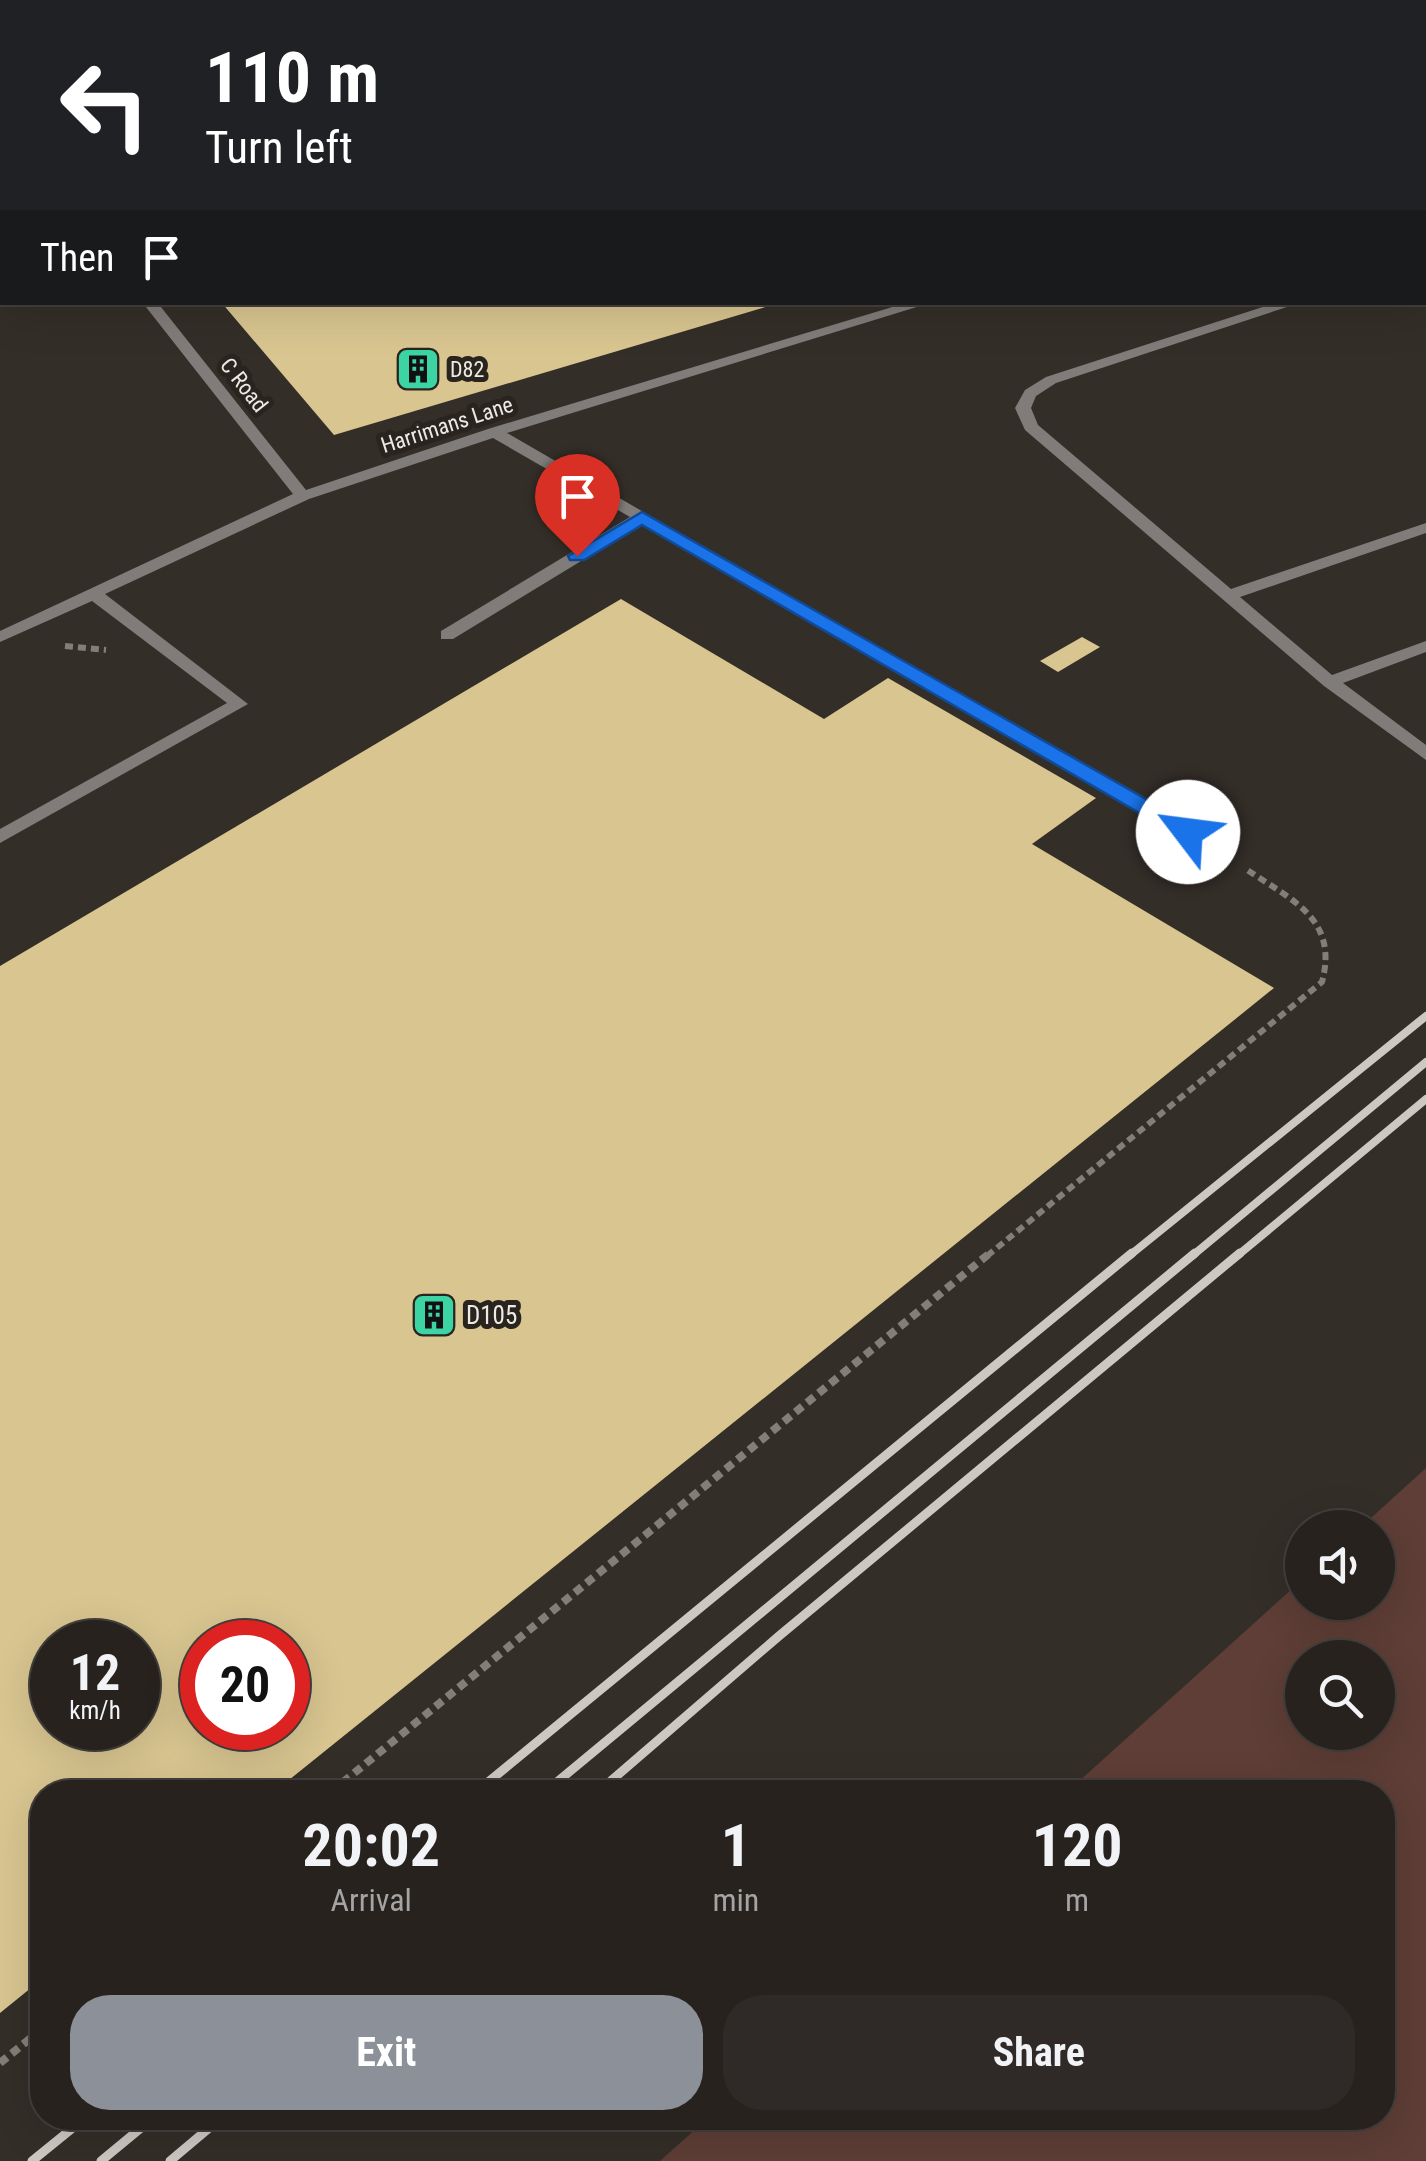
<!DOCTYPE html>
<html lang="en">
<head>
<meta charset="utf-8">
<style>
  :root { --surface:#27221e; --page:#2f2a27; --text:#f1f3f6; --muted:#a4a4a4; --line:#433f3c; --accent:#8c9099 }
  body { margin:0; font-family:"Roboto Condensed",sans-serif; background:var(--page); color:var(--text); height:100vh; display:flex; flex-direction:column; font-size:38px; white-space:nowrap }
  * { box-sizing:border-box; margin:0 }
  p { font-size:32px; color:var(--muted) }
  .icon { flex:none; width:55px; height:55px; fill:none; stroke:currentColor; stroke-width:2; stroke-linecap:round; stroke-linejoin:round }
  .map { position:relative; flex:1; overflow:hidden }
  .sheet { position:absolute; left:30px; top:1780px; width:1365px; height:350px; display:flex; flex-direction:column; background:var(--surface); border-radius:40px; box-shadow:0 10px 40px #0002,0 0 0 2px var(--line) }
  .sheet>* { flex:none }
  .guide { position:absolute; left:0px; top:0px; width:1428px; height:305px; box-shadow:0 10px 40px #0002,0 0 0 2px var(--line); background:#202124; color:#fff; overflow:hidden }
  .buttons { position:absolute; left:1285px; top:1510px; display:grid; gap:20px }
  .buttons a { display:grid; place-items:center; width:110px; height:110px; border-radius:50%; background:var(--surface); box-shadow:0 10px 40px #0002,0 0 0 2px var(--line); font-size:50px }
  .speed { position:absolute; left:30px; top:1620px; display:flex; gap:20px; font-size:50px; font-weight:700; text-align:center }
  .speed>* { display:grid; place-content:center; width:130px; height:130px; border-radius:50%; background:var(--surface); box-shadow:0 10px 40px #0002,0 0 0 2px var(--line); line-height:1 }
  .speed small { font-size:25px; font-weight:400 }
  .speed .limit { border:15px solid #d22; background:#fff; color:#111 }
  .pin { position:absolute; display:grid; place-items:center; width:85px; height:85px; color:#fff; margin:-102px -42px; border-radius:50% 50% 50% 0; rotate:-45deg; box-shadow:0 0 10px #0007 }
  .pin .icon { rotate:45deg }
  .me { position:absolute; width:110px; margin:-55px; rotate:300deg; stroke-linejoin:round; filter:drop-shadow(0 0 8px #0008) }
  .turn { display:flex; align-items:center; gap:35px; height:210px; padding:0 40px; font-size:45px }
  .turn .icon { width:130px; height:130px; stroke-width:2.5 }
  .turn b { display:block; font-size:70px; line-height:85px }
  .then { display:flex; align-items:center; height:95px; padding:0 40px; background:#0003; gap:20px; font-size:38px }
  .eta { display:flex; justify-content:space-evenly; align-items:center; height:170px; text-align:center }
  .eta b { font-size:60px; font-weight:700; line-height:70px }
  .cta { display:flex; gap:20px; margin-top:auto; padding:20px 40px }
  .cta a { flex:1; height:115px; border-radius:40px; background:var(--accent); color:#fff; font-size:40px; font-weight:700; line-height:115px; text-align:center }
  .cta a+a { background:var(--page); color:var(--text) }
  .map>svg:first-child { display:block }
</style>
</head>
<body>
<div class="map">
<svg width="1426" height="2161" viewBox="0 0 1426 2161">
  <rect width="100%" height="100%" fill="#342e28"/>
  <path fill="#5e3e36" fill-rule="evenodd" d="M1426 1468V2161H660L708 2118H1382V1792H1067L1302 1580V1602H1378V1528L1361 1527ZM1302 1658H1378V1732H1302Z"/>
  <g fill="#d8c590" fill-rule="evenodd">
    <path d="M221 302H778L779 303 334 435Z"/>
    <path d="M621 599 824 719 888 678 1096 798 1032 844 1274 988 274 1792H42V1979L0 2013V966ZM52 1642H138V1728H52ZM202 1642H288V1728H202Z"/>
    <path d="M1082 637 1100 647 1058 672 1040 661Z"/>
  </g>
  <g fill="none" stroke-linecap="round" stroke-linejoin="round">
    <g stroke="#837e78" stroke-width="6" stroke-dasharray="8 5" stroke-linecap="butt">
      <path d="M65 646 106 650"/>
      <path d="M987 1256 1322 982C1339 918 1291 900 1246 869"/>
    </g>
    <g stroke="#837e78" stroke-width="8" stroke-dasharray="9 6" stroke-linecap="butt">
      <path d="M331 1792 990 1253"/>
      <path d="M0 2063 42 2029"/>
    </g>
    <g fill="#807c79" fill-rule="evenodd">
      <path d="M75 0H88L89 2H76Z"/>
      <path d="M279 0H292L293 2H280Z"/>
      <path d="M1229 0H1244L1245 2H1230Z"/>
      <rect x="1425" y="121" width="1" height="9"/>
      <rect x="0" y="141" width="2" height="8"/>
      <rect x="1425" y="149" width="1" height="8"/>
      <rect x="1425" y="257" width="1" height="8"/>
      <path d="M142 302H157L306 490 488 429 909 302H933L507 433 1231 852 1222 858 1215 856 642 524 453 639H441V631L630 517 493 438 309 499 105 594 248 704 0 843V829L227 703 92 601 0 642V631L293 494Z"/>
      <path d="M1278 302H1302L1056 383 1036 396 1031 408 1038 425 1231 589 1426 523V533L1240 597 1332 675 1426 641V652L1343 683 1426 745V760L1324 686 1025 430 1015 408 1025 390 1046 377Z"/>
    </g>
    <g stroke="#ccc9c3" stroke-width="8">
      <path d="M1129 1256 1426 1016"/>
      <path d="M1192 1256 1426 1062"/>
      <path d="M1237 1256 1426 1099"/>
    </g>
    <g stroke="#ccc9c3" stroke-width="9">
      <path d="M476 1792 1132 1253"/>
      <path d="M545 1792 1195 1253"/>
      <path d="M598 1792 779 1636 1240 1253"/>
      <path d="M32 2161 85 2118"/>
      <path d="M101 2161 153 2118"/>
      <path d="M170 2161 221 2118"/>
    </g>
  </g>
  <path fill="#1a73e8" stroke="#114b97" stroke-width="2.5" d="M642 512 1195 827 1198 832 1188 839 1181 837 642 525 584 560H570L568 556Z"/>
  <defs>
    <g id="building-square" transform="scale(2.25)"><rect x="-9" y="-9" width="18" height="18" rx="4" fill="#3dd4a3" stroke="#2a241e"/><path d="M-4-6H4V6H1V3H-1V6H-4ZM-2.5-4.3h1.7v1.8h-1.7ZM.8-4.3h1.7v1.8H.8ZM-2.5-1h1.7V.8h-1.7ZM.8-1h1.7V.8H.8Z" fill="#111"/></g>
  </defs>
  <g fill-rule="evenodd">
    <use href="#building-square" x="418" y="369"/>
    <use href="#building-square" x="434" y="1315"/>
  </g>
  <g text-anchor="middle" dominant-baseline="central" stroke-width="10" stroke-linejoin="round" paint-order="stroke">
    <g font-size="22" fill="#edeae5" stroke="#2a241e" text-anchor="start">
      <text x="450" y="369">D82</text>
    </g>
    <g font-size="22" fill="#edeae5" stroke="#2a241e">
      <text transform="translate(244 385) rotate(52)">C Road</text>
      <text transform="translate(447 425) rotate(-18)">Harrimans Lane</text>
    </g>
    <g font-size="25" fill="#edeae5" stroke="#2a241e" text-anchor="start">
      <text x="466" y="1315">D105</text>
    </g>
  </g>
</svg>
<div class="buttons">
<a><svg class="icon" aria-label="sound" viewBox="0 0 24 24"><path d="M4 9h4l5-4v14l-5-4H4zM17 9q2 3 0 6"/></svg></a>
<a><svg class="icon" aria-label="search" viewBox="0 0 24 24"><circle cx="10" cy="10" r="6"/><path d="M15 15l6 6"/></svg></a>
</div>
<div class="speed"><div>12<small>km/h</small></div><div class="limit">20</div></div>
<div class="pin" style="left:577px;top:556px;background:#d93025"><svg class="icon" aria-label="arrive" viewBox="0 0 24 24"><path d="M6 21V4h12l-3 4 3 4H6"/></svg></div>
<svg class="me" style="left:1188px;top:832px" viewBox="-20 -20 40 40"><circle r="19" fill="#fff"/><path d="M0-13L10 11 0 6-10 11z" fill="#1a73e8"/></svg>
<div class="guide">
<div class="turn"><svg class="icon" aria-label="left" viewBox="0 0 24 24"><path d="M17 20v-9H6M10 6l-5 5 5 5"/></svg><div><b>110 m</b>Turn left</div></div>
<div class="then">Then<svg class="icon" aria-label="arrive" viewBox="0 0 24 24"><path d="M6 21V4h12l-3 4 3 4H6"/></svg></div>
</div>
<section class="sheet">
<div class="eta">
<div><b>20:02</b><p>Arrival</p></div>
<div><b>1</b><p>min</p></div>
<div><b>120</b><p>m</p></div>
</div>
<div class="cta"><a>Exit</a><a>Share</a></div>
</section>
</div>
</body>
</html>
